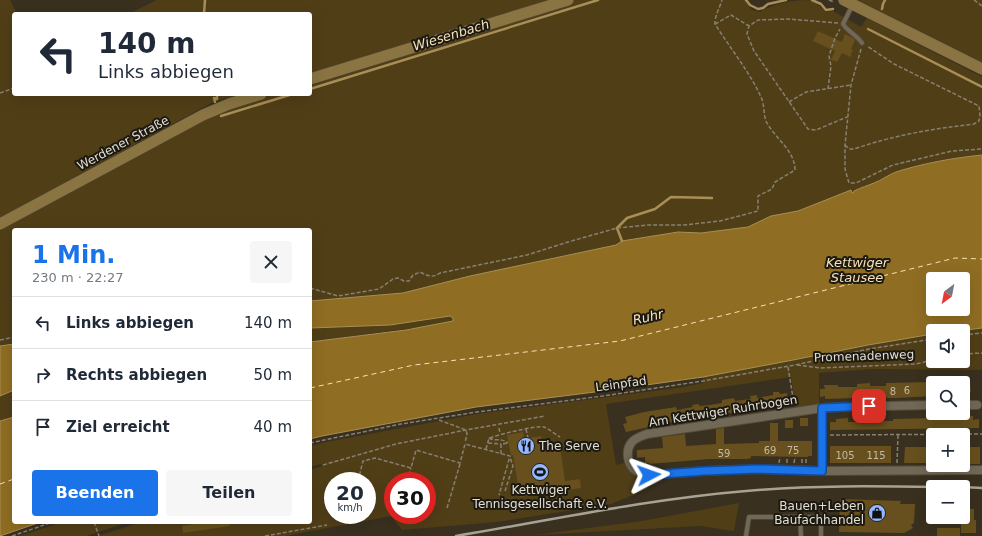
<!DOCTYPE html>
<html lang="de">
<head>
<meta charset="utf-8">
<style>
  :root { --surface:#fff; --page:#f6f6f7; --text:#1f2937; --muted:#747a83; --line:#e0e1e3; --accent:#1a73e8 }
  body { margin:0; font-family:"DejaVu Sans",sans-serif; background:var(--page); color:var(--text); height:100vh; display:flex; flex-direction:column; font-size:15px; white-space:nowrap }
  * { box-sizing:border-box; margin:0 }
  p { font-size:13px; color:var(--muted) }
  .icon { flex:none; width:22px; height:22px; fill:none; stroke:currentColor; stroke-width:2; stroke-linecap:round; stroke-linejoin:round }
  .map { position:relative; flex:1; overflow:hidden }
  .panel { position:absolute; left:12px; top:228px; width:300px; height:296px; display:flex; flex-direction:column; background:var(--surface); border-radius:4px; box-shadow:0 4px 16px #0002 }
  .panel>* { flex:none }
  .hud { position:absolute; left:12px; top:12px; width:300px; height:84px; border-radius:4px; box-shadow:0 4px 16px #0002; background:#fff; color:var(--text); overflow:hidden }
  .needle { width:26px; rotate:212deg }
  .buttons { position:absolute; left:926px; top:272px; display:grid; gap:8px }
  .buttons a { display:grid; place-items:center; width:44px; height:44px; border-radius:4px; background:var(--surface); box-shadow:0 4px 16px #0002; font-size:20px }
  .speed { position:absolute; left:324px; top:472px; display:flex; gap:8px; font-size:20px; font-weight:700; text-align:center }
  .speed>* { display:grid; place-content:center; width:52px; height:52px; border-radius:50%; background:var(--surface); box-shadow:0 4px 16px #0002; line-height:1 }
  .speed small { font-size:10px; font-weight:400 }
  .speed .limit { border:6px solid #d22; background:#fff; color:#111 }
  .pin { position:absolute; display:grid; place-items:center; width:34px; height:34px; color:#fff; margin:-17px; border-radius:8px; box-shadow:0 2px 6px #0006 }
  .me { position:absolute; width:44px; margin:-22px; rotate:86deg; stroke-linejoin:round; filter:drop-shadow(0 0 3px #0008) }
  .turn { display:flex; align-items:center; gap:14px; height:84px; padding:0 20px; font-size:18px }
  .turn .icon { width:52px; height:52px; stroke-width:2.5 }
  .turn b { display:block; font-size:28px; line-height:34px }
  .round { display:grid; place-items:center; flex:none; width:42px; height:42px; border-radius:4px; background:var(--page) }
  .headline { display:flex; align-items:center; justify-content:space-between; height:68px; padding:0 20px }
  h1 { font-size:24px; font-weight:700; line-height:30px; color:var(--accent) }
  .action { display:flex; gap:8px; margin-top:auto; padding:8px 20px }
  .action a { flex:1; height:46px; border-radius:4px; background:var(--accent); color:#fff; font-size:16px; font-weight:700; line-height:46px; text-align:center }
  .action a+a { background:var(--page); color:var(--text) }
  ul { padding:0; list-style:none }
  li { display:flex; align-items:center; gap:12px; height:52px; padding:0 20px; border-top:1px solid var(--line) }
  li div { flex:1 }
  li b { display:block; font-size:15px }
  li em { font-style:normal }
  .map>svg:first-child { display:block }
</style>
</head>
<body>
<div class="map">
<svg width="982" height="536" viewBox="0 0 982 536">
  <rect width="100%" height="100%" fill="#39301f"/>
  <g fill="#503e17" fill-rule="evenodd">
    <path d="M0 0H10L17 14H14V94H241L213 102 0 218Z"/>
    <path d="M157 0H746V2L752 10 760 12C773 4 792 0 807 0 814 1 821 7 826 12L833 11 861 27 867 18 982 77V155C953 158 921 162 894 173 887 176 881 180 874 183 867 186 861 187 854 191L855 192 852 193 851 190 798 211 771 216 749 227 701 233 678 232 622 241 616 245 470 276 403 293 310 301V230H14V344L0 346V229L195 124 225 111 274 94H310V14H128Z"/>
    <path d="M847 0H982V66Z"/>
    <path d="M450 316 453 318V321L435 325 310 342V328L390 325Z"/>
    <path d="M982 328V370L872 369 819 373V404L796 408 791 377 606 404 616 465 624 463 629 471 636 476 638 493 611 504 497 522 402 530 391 516 285 536H98L141 522H310V470L322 466 321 464 310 467V446L326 442 477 414 684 387 703 383V377L788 361 868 345 933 334V361H963V331H959ZM333 481H367V515H333ZM393 481H427V515H393Z"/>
    <path d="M14 390V417L0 421V396Z"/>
    <path d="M739 503 734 531 700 526 535 535 642 521Z"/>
    <path d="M62 522H129L86 536H20Z"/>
  </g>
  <g fill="#8f6d22" stroke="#a88f57" fill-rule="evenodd">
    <path d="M982 155V328L959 331H933V334L868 345 788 361 703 377 603 391 476 407 322 436 310 439V342L406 330 453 321V318L450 316 390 325 310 328V301L403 293 470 276 616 245 622 241 678 232 701 233 748 227 771 216 798 211 851 190 852 193 854 192V191C862 187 867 186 874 183 882 180 888 175 896 172 924 163 953 158 982 155ZM933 279H963V309H933Z"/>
    <path d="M14 344V390L0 396V346Z"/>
    <path d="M14 417V522H41L0 536V421Z"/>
  </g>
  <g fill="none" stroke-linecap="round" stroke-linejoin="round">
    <g stroke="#a88f57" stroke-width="2.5">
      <path d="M746 0 750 5 758 9 763 8 768 4 786 0"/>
      <path d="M812 0 821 4 826 10 833 9"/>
      <path d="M882 9 883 4 885 0"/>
      <path d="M204 14 205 0"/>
      <path d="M868 29 982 87"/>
      <path d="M310 89 598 0"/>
      <path d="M215 102 214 98 217 99V94"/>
      <path d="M221 116 293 94"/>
      <path d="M622 241 617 228 627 218 655 209 671 197 712 198"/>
    </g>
    <g stroke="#f8e1b6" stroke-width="1" stroke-dasharray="5 4" stroke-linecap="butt">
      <path d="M310 388 414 365 620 341 955 258 982 259"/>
      <path d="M0 484 14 479"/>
    </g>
  </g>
  <g fill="#67501d">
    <path d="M818 31 842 42 845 34 853 38 855 40 851 49 853 50 850 57 842 53 837 62 831 60 835 51 813 41Z"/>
    <path d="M932 382 933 396 896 398H887V397L825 399V396L820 397V389H825L824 385H838V387H857V384L870 383V386H886V383Z"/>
    <path d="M963 383H970L971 392H963Z"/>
    <path d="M773 392H779L780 394 787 393 788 404 671 422 626 432 623 424 627 423 625 417 644 412 676 407 677 410 693 407 692 405 699 404V406L710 405 722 403V400L734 398 735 401 751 399 750 396 757 395V398L773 395Z"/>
    <path d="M961 416H973V420L979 419V428L830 430V422H836V419L848 418V422H867L868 418H879V421H893V419L936 418 962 420Z"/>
    <rect x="800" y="418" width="8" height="8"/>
    <rect x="785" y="420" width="8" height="8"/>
    <path d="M770 423H778V441H812V456H808V457L751 456V458L747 459H709L649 464V463H645V457L637 458V450L663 448 662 437 685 434 686 446 716 444V429L724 428V444L759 443V441H770Z"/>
    <path d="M523 432 524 439 541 436 543 450 560 447 565 481 580 479 581 488 520 497 513 455H511L507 435Z"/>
    <rect x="830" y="446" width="61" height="17"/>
    <path d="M905 447H933V463H904Z"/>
    <rect x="963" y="447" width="17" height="17"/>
    <path d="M840 499 901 501 900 504H915L914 523 911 525 913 528 904 533 839 532Z"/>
    <path d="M963 509H974V520H976V533H961V517H963Z"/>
    <path d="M205 522H229L230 526 183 533 182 526Z"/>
    <rect x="937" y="528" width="23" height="8"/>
  </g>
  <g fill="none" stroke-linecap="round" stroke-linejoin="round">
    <g stroke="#534b3d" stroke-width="5.5">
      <g id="service">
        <path d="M853 4 843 24C848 32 857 35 862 43"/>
        <path d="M800 517 801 536"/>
        <path d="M746 536 749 517H821V536"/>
      </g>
    </g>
    <g stroke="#534b3d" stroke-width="10">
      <g id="minor">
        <path d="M933 405 837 407 822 408 647 434C642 436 635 438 632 442 625 450 627 465 636 471 640 473 644 474 649 475L704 471 758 469 822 471 982 470"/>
        <path d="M963 405H977"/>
        <path d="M822 471V408"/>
      </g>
    </g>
    <g stroke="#534b3d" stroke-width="12">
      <g id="secondary">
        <path d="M844 0 982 69"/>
        <path d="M310 79 568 0"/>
        <path d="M0 224 203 115 229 104 261 94"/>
      </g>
    </g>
    <g stroke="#878072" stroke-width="1.5" stroke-dasharray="4 2" stroke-linecap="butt">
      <path d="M829 0 834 2"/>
      <path d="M974 0 982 6"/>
      <path d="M12 23 14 24"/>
      <path d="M838 23 788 19 758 20 749 26 747 34 754 51 808 129 816 130 847 117"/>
      <path d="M715 24 731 15 749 26"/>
      <path d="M861 49 851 85 845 145V169L849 183H856L893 165 952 151 982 149"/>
      <path d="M828 89 831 66 829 56 835 38 840 29"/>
      <path d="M0 93 14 88"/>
      <path d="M789 102 806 92 851 85"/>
      <path d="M845 145 849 149H854C895 135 931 129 974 124L979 121 980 115 979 106 894 64 867 46"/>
      <path d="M310 288 338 296 379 289 393 279 398 278 404 281H409L413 275 420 272C428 276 433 278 440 273L527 255 568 242 617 228 648 225H684L720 221 758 211V196L772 189 775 182 795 170C795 151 776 139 767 123 763 116 765 105 761 97 749 71 730 48 715 24 714 18 720 7 722 0"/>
      <path d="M963 335 982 333"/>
      <path d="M0 340 14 337"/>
      <path d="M963 354 982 353"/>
      <path d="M797 365 820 368 916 364 933 360"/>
      <path d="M788 367 794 404"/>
      <path d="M439 420 466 430 467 434 465 443"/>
      <path d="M499 428 500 434"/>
      <path d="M526 429 528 438"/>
      <path d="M830 435 982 434"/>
      <path d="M489 438C496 442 500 437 508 443"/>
      <path d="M310 443 401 424 477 412 603 396 703 381 795 365 869 349 933 339"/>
      <path d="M488 443 501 444"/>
      <path d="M486 449 489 438C498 435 536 425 544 427 549 429 555 434 560 437"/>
      <path d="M501 454V444L508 443"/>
      <path d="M779 463 780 457"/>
      <path d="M787 463V457"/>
      <path d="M794 463 795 457"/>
      <path d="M802 463V457"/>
      <path d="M806 463V457"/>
      <path d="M897 463 898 435"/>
      <path d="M323 465 396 444 466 430 545 416"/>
      <path d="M358 481 363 461 375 458 411 468 416 450 460 463 465 444 510 456 499 495"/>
      <path d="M407 481 411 468"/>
      <path d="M505 491 513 466 510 457"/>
      <path d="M447 508 460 464"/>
      <path d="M94 522 99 536"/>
      <path d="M12 536 53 522"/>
      <path d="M265 536 327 525"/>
    </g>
    <use href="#service" stroke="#716855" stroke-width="4"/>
    <use href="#minor" stroke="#716855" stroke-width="8"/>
    <use href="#secondary" stroke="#897442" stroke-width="11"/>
    <g stroke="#a8a295" stroke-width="2.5">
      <path d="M963 487 982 488"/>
      <path d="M456 536C552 520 649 499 746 491 811 485 875 486 940 487"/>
    </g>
  </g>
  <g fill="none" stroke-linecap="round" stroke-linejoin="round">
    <g stroke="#114b97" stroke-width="10">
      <path id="route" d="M649 475 704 471 758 469 822 471V408L869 406"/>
    </g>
    <use href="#route" stroke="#1a73e8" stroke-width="7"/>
  </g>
  <defs>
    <g id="restaurant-disc" transform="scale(0.9)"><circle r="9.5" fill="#94b7fd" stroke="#1c1911"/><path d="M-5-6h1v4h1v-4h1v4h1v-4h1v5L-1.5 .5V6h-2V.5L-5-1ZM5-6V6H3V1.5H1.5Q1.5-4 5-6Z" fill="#111"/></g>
    <g id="stadium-disc" transform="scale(0.9)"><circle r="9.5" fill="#94b7fd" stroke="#1c1911"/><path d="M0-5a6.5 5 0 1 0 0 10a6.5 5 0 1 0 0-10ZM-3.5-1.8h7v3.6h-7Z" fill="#111"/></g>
    <g id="shop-disc" transform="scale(0.9)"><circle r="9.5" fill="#94b7fd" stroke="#1c1911"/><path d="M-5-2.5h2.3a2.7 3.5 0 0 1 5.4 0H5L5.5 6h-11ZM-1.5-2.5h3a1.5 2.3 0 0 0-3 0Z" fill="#111"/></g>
  </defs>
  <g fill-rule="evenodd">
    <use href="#restaurant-disc" x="526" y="446"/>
    <use href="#stadium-disc" x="540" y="472"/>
    <use href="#shop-disc" x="877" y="513"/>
  </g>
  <g text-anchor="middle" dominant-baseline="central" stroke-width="4" stroke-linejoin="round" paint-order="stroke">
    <g font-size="10" fill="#c4baa6">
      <text x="907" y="390">6</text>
      <text x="893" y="391">8</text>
      <text x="770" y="450">69</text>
      <text x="793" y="450">75</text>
      <text x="724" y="453">59</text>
      <text x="845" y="455">105</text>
      <text x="876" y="455">115</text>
    </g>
    <g font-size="12" fill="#e3ded3" stroke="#1c1911">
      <text transform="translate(123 143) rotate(-28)">Werdener Straße</text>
      <text transform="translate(864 356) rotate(-2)">Promenadenweg</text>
      <text transform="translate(621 384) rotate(-8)">Leinpfad</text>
      <text transform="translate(723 411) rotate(-9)">Am Kettwiger Ruhrbogen</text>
    </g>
    <g font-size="12" fill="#e3ded3" stroke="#1c1911" text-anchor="start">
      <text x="539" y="446">The Serve</text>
      <text x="540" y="490" text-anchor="middle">Kettwiger<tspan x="540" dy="14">Tennisgesellschaft e.V.</tspan></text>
      <text x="864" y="506" text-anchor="end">Bauen+Leben<tspan x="864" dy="14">Baufachhandel</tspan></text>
    </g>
    <g font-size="13" font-style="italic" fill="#f8e1b6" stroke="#1c1911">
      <text transform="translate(451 35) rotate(-17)">Wiesenbach</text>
      <text x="857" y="262">Kettwiger<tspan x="857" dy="15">Stausee</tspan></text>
      <text transform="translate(648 317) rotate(-13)">Ruhr</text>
    </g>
  </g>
</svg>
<div class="buttons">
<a><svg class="needle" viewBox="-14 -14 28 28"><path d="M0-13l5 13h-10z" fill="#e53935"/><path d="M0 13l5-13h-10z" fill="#747a83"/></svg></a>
<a><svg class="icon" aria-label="sound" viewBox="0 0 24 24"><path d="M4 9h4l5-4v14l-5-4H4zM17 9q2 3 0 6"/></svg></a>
<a><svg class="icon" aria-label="search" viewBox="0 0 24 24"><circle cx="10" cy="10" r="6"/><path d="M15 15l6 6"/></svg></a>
<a>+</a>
<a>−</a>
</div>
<div class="speed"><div>20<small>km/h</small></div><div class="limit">30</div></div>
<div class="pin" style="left:869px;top:406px;background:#d93025"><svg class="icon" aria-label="arrive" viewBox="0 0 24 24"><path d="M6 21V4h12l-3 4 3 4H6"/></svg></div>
<svg class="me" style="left:649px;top:475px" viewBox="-20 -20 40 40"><path d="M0-17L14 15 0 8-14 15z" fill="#1a73e8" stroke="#fff" stroke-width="4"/></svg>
<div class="hud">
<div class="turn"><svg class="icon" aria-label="left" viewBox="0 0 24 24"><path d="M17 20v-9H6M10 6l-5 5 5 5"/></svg><div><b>140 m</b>Links abbiegen</div></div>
</div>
<section class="panel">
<div class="headline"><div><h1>1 Min.</h1><p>230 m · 22:27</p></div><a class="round"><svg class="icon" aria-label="close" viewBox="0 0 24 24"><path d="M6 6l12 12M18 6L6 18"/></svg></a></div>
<ul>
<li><svg class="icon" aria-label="left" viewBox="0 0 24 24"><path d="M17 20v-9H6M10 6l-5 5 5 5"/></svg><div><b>Links abbiegen</b></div><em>140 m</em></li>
<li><svg class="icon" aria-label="right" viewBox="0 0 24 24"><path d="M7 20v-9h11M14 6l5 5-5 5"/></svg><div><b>Rechts abbiegen</b></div><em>50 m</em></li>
<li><svg class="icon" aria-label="arrive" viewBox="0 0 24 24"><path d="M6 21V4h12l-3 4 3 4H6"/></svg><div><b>Ziel erreicht</b></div><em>40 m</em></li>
</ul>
<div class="action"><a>Beenden</a><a>Teilen</a></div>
</section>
</div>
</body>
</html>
